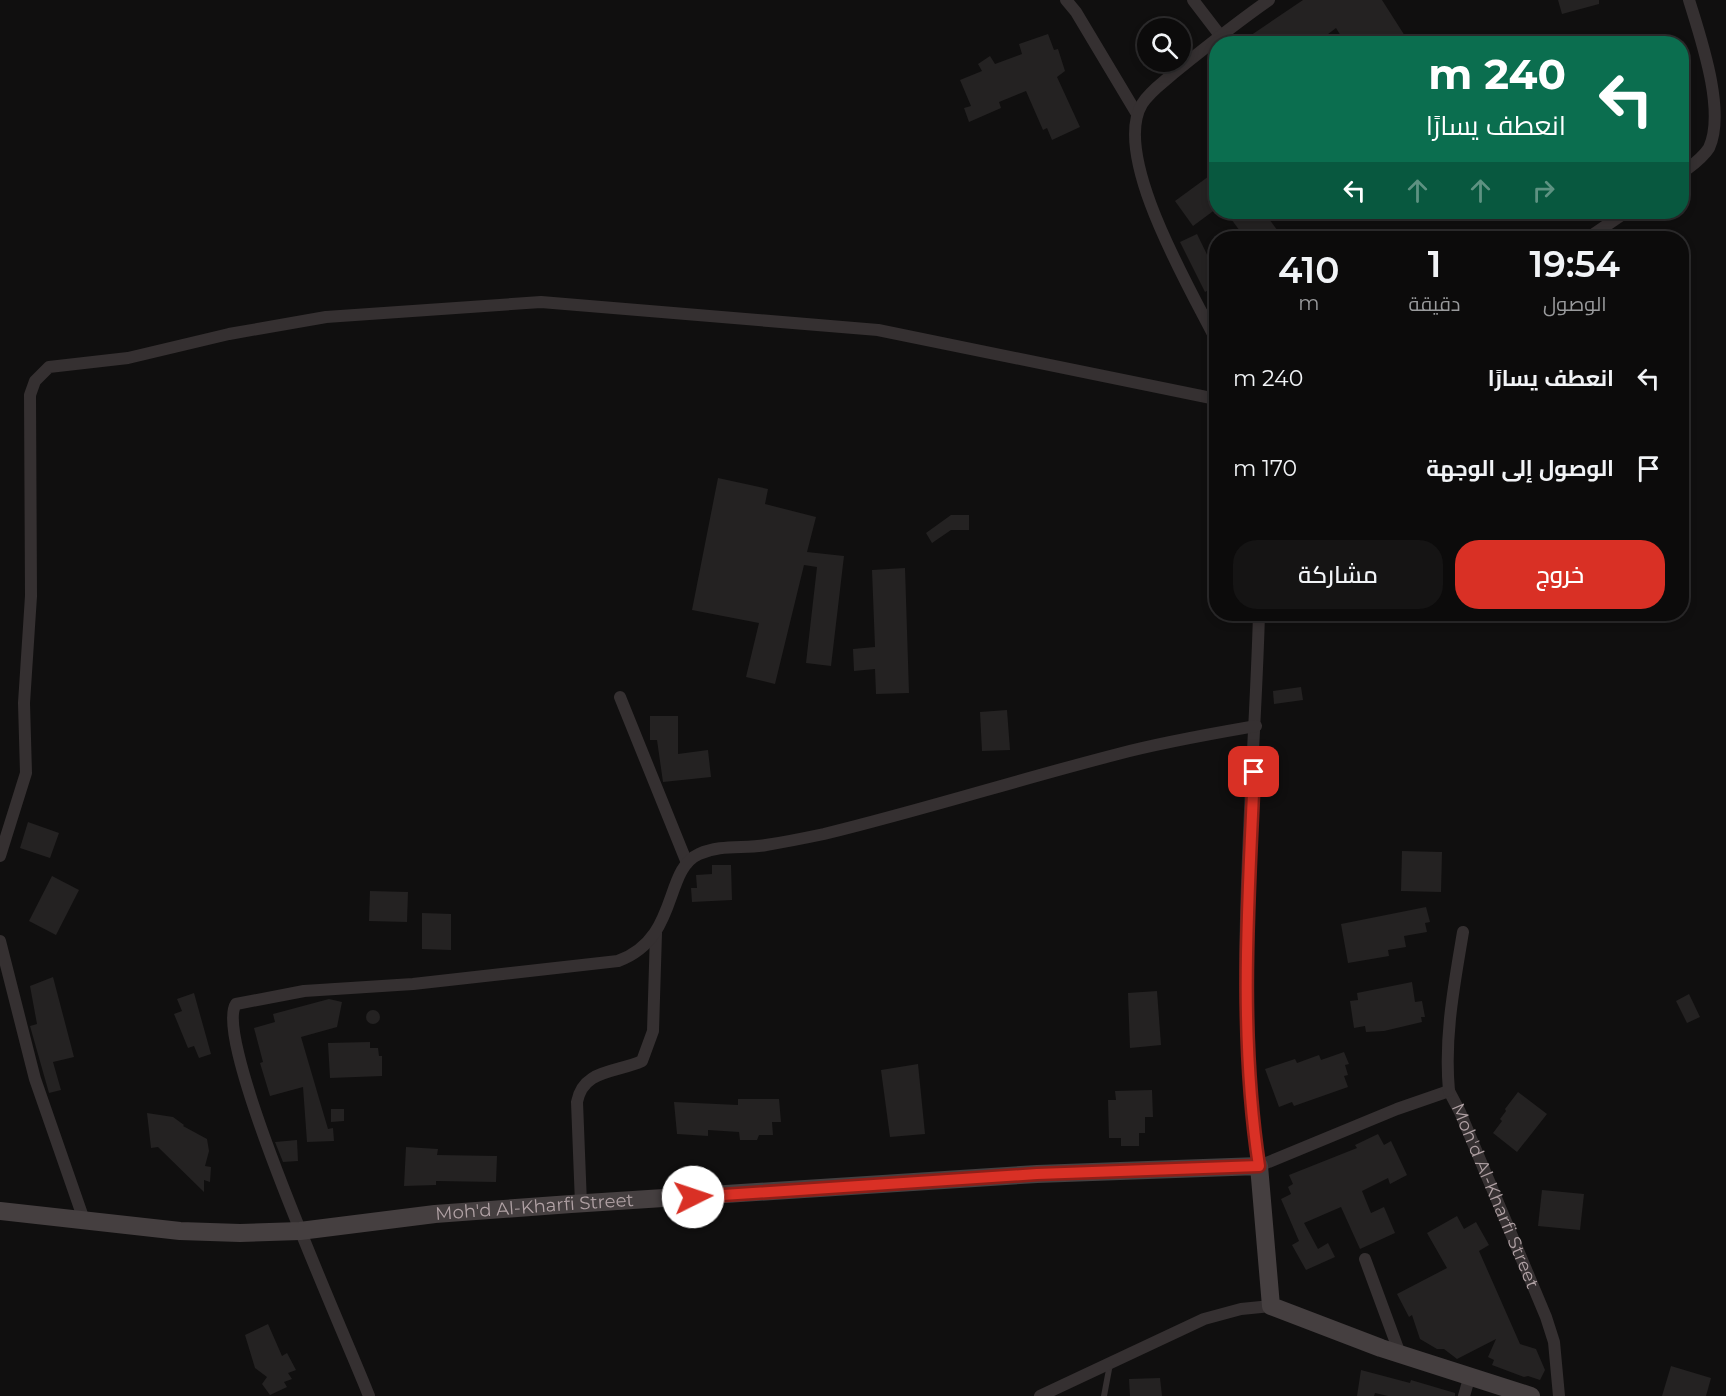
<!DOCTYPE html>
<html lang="ar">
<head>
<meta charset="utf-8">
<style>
  :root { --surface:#0c0b0b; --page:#151414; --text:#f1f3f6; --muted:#9a9b9d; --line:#2c2b2c; --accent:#d93025 }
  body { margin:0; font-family:Montserrat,Cairo,sans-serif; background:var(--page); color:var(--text); direction:rtl; height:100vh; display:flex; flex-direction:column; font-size:22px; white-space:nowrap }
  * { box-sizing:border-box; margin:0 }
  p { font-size:20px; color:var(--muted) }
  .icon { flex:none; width:33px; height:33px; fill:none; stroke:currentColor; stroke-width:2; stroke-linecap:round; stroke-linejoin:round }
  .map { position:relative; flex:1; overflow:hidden; direction:ltr }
  .sheet { position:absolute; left:1209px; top:231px; width:480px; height:390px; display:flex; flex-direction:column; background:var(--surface); border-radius:24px; box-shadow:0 3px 9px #0003,0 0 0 2px var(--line); direction:rtl }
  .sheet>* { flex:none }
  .hud { position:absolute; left:1209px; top:36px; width:480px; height:183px; border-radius:24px; box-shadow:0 3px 9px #0003,0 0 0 2px var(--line); direction:rtl; background:#0b6e4f; color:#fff; overflow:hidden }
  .controls { position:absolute; left:1137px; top:18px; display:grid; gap:12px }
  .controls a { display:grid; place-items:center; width:54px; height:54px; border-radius:50%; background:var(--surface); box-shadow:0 3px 9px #0003,0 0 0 2px var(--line); font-size:30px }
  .pin { position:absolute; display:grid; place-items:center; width:51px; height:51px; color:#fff; margin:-26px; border-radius:12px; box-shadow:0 3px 9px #0006 }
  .me { position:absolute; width:66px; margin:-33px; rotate:86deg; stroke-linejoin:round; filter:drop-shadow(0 0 4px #0008) }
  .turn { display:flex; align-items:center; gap:21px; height:126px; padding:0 24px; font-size:27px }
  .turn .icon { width:78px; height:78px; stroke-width:2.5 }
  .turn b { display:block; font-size:42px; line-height:51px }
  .lanes { display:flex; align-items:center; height:57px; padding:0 24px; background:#0003; justify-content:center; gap:30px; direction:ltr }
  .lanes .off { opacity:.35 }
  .eta { display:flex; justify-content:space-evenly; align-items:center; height:102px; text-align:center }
  .eta b { font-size:36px; font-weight:600; line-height:42px }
  .primary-button { display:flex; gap:12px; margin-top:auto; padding:12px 24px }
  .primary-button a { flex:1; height:69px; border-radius:24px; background:var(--accent); color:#fff; font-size:24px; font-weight:600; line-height:69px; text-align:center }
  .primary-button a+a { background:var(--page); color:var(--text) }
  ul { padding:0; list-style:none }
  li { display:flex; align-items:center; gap:18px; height:90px; padding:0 24px }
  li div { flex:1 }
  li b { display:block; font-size:22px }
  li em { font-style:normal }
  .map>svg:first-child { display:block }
</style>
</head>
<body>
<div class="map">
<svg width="1726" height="1396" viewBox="0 0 1726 1396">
  <rect width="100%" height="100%" fill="#100f0f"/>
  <g fill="#242222">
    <path d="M1303 0H1382L1405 36 1394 44H1346L1336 28 1315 44H1238Z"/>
    <path d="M1558 0H1599V4L1562 14Z"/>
    <path d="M1048 34 1054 50 1058 49 1065 71 1057 77 1080 127 1052 140 1047 128 1043 130 1026 91 999 102 1001 108 969 122 964 108 971 106 960 80 982 71 978 64 990 56 995 64 1022 54 1019 44Z"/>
    <path d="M1216 171V209L1193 226 1175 201Z"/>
    <path d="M1226 212H1264L1283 238H1245Z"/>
    <path d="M1197 234 1216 273V286L1205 292 1180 242Z"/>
    <path d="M718 478 768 489 765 504 816 517 807 552 844 556 831 666 806 663 817 567 804 565 775 684 746 677 759 623 692 610Z"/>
    <path d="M951 515H969V530H951L932 543 926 533Z"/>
    <path d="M905 568 909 693 876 694 875 669 854 671 853 649 875 647 872 570Z"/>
    <path d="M1301 687 1303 700 1274 704 1273 691Z"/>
    <path d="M1007 710 1010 750 982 751 980 712Z"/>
    <path d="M650 716H678V754L708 750 711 777 663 782 657 740H650Z"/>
    <path d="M28 822 59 833 50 858 20 848Z"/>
    <path d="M1402 851 1442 852 1441 892 1401 891Z"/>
    <path d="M712 865H731L732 900 692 902 691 888H697L696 875 712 874Z"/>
    <path d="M52 876 79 890 56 935 29 921Z"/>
    <path d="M370 891 408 892 407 922 369 921Z"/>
    <path d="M1426 907 1430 922 1425 923 1427 932 1404 936 1406 947 1388 950 1389 956 1348 963 1341 924Z"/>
    <path d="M422 913 451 914V950L422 949Z"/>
    <path d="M53 977 74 1057 53 1062 61 1090 49 1093 30 1026 37 1024 30 986Z"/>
    <path d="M1412 982 1415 1002 1422 1001 1425 1017H1421L1422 1022 1384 1031 1366 1032 1365 1026 1354 1028 1350 1001 1358 1000 1357 993Z"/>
    <path d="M1157 991 1161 1045 1130 1048 1128 993Z"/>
    <path d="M194 993 211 1054 199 1058 194 1046 188 1048 174 1014 182 1011 177 999Z"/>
    <path d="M1689 994 1700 1017 1687 1023 1676 1001Z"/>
    <path d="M329 999 342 1002 337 1027 301 1037 328 1129 333 1128 334 1141 307 1142 303 1087 270 1096 260 1063 263 1062 254 1028 275 1022 273 1014Z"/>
    <circle cx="373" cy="1017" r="7"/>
    <path d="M370 1042V1048H378L379 1056H382V1076L330 1078 328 1043Z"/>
    <path d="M1344 1052 1349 1064 1345 1065 1348 1075 1344 1076 1348 1087 1294 1106 1292 1102 1279 1107 1265 1069 1295 1059 1297 1063 1319 1055 1321 1060Z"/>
    <path d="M918 1064 925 1134 890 1137 881 1070Z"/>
    <path d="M1152 1090 1153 1117H1145V1133H1139V1146H1121V1138H1109L1108 1100H1116L1115 1091Z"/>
    <path d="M1518 1092 1547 1114 1517 1152 1493 1133 1502 1121 1500 1119 1506 1111 1505 1109Z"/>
    <path d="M738 1099H779L781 1122H772L773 1135H759L757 1140H740L739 1132 708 1130V1136L677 1134 674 1102 738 1105Z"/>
    <path d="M331 1109H344V1121L331 1122Z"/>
    <path d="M147 1113 173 1117 184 1125 183 1126 207 1139 209 1151 205 1166 211 1167 210 1182 204 1180V1192L158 1147 151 1148Z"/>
    <path d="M1378 1134 1384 1145 1391 1141 1407 1175 1390 1184 1388 1178 1362 1191 1371 1213 1384 1207 1395 1233 1360 1249 1341 1207 1304 1223 1318 1249 1328 1243 1335 1257 1306 1270 1292 1245 1299 1241 1281 1199 1291 1194 1288 1187 1293 1184 1289 1175 1357 1148 1355 1145Z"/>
    <path d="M297 1140 298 1161 283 1162 275 1142Z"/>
    <path d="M406 1147 438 1149 437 1155 497 1156 496 1182 436 1181V1185L404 1186Z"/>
    <path d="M1542 1190 1584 1194 1580 1230 1538 1226Z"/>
    <path d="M1457 1216 1464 1229 1476 1222 1489 1245 1479 1251 1520 1344 1536 1349 1545 1370 1540 1380 1528 1376 1524 1377 1492 1365 1494 1360 1488 1357 1496 1339 1457 1359 1444 1349H1437L1420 1339 1412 1315 1409 1317 1397 1294 1447 1268 1427 1233Z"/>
    <path d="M268 1324 282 1356 287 1353 296 1370 288 1373 292 1379 284 1382 287 1387 270 1395 262 1384 267 1377 255 1368 245 1335Z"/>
    <path d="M1671 1366 1711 1378 1706 1396H1662Z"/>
    <path d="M1361 1370 1410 1383 1411 1380 1455 1393V1396H1388L1375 1393 1374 1396H1357Z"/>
    <path d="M1160 1378 1162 1396H1130L1129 1379Z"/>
  </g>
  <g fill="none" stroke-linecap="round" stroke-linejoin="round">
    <g stroke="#353031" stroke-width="6">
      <path d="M1303 238 1310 233"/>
      <path d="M1204 315 1216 305"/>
      <path d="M1104 1396 1110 1364"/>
    </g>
    <g stroke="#353031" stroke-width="12">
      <path d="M1066 0 1076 12 1137 114"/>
      <path d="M1193 0 1219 34"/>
      <path d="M1682 173C1691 166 1702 159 1709 148 1726 111 1701 39 1689 0"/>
      <path d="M1588 238 1626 212"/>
      <path d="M1216 340C1191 290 1111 156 1142 104 1150 91 1164 82 1175 72 1206 47 1236 23 1269 0"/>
      <path id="s1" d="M1259 614C1254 795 1231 986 1259 1166L1397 1109 1449 1091 1460 1112 1546 1317 1554 1342 1559 1396"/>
      <path d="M620 697 687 863"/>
      <path d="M0 856 26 773 24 703 31 596 30 395 35 381 49 367 128 358 229 334 326 317 541 302 878 330 1216 399"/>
      <path d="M0 941 35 1079 84 1220"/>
      <path d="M1449 1091C1444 1037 1454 986 1463 932"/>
      <path d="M581 1204 577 1102C583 1069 616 1073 642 1061L653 1031 656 933"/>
      <path d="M1365 1259 1400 1354"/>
      <path d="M369 1396C348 1341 211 1040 236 1004L304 991 413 984 618 961C680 938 663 870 699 854 721 844 744 849 766 845 785 842 805 838 824 834 923 810 1020 779 1118 754 1163 742 1210 734 1256 726"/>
      <path d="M1040 1396 1204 1319 1241 1309 1271 1306"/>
      <path d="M1464 1396 1470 1375"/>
    </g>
    <path stroke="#453f40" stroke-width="18" id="s2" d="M0 1211 180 1231 240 1233 300 1231 435 1214 571 1204 1037 1174 1259 1166 1271 1306 1381 1348 1531 1396"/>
  </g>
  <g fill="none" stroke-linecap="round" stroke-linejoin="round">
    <g stroke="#8d1f18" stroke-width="15">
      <path id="route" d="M693 1197 1037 1174 1259 1166C1239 1035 1248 904 1254 772"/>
    </g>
    <use href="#route" stroke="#d93025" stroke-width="10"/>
  </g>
  <g text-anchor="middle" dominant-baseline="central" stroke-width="6" stroke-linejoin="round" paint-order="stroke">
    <g font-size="18" fill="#b0a1a4" stroke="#0b0a0a">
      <text stroke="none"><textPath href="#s1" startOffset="872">Moh'd Al-Kharfi Street</textPath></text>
      <text stroke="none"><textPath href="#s2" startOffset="537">Moh'd Al-Kharfi Street</textPath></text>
    </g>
  </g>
</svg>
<div class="controls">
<a><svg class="icon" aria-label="search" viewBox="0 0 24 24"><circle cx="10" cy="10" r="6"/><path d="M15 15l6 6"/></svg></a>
</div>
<div class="pin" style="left:1254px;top:772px;background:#d93025"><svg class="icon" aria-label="arrive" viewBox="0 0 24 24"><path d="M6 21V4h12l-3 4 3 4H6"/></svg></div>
<svg class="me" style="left:693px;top:1197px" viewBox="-20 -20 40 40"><circle r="19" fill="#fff"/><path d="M0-13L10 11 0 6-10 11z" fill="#d93025"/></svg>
<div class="hud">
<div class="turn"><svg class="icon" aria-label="left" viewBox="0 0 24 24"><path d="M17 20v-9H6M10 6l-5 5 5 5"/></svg><div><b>240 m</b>انعطف يسارًا</div></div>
<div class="lanes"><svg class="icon" aria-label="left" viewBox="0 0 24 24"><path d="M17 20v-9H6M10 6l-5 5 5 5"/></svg><svg class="icon off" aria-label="ahead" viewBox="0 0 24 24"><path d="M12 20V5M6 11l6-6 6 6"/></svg><svg class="icon off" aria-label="ahead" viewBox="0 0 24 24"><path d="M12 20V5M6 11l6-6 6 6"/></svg><svg class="icon off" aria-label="right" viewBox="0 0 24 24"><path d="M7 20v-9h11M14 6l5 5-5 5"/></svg></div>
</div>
<section class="sheet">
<div class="eta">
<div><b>19:54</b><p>الوصول</p></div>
<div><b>1</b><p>دقيقة</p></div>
<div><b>410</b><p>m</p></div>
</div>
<ul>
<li><svg class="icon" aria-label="left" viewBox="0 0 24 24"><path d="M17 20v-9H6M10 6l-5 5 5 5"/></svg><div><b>انعطف يسارًا</b></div><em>240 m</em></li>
<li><svg class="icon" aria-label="arrive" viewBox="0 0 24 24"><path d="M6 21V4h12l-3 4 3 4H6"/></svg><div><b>الوصول إلى الوجهة</b></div><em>170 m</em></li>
</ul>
<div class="primary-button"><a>خروج</a><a>مشاركة</a></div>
</section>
</div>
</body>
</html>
